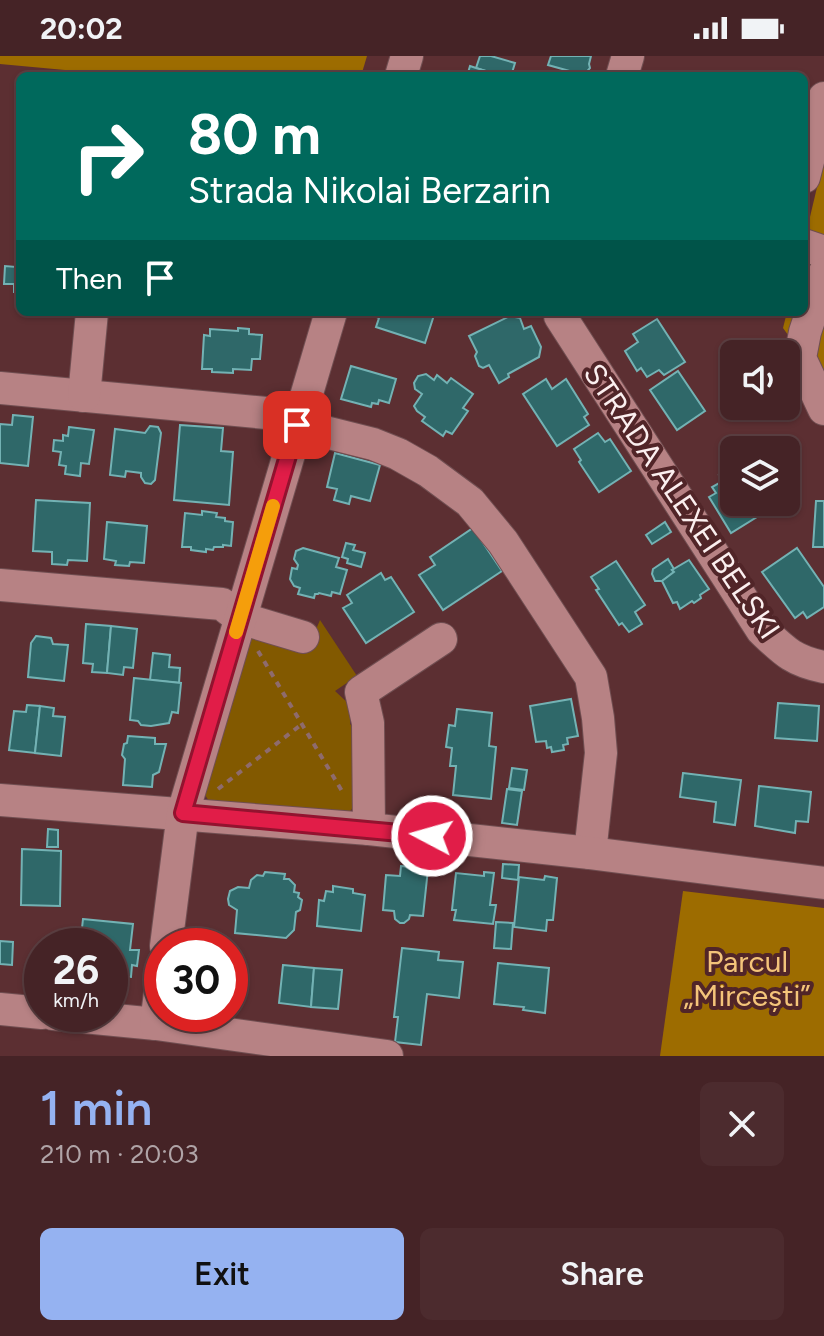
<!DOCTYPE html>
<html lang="en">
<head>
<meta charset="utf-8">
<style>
  :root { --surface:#452326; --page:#4c2b2e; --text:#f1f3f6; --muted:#b0a4a7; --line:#5d4043; --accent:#95b2f1 }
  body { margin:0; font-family:Figtree,sans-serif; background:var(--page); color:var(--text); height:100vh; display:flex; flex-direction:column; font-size:30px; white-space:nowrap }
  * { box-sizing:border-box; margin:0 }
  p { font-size:26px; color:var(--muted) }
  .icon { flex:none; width:44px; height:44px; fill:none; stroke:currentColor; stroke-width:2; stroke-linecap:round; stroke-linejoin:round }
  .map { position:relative; height:1000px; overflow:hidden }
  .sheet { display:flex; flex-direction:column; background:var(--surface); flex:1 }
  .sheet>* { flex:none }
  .hud { position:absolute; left:16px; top:16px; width:792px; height:244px; border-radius:12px; box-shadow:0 2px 6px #0004,0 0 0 2px var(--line); background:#00695c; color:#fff; overflow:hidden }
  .buttons { position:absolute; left:720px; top:284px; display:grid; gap:16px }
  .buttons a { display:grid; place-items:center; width:80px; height:80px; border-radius:12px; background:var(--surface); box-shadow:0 2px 6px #0004,0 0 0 2px var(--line); font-size:40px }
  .speed { position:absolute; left:24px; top:872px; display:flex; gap:16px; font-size:40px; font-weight:700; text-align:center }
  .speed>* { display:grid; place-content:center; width:104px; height:104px; border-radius:50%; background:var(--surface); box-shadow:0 2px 6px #0004,0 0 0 2px var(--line); line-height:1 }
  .speed small { font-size:20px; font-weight:400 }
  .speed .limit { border:12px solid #d22; background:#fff; color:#111 }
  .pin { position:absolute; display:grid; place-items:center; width:68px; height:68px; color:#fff; margin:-34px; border-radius:16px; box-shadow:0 4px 12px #0006 }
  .me { position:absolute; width:88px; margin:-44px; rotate:276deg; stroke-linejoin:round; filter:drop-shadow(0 0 6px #0008) }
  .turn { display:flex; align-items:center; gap:28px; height:168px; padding:0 40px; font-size:36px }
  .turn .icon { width:104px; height:104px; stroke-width:2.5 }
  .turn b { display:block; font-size:56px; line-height:68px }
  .then { display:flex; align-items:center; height:76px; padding:0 40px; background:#0003; gap:16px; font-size:30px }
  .round { display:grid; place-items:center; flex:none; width:84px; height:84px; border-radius:12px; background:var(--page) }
  .summary { display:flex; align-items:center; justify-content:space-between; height:136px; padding:0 40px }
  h1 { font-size:48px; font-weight:600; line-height:60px; color:var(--accent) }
  .action { display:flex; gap:16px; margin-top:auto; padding:16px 40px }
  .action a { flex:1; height:92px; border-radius:12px; background:var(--accent); color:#111; font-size:32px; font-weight:600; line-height:92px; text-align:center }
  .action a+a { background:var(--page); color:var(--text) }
  .status { display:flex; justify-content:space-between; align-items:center; height:56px; padding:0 40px; background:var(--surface); direction:ltr }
  .status svg { height:22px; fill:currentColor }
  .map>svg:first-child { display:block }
</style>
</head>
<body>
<div class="status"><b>20:02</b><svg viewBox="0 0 49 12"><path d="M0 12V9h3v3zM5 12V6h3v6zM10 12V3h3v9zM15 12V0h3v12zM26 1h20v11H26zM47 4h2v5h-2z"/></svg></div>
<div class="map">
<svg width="824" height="1000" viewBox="0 0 824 1000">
  <rect width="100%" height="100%" fill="#5c2f32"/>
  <path fill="#825900" d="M320 564 357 620 335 635 350 649V668L360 679V742L348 758 209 745 205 739 246 586 253 578 300 591 306 597Z"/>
  <g fill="#9d6c00">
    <path d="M0 0H367L361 20H130L0 8Z"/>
    <path d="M824 102V329L783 272 787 256H804V186Z"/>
    <path d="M683 835 824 852V1000H660Z"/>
  </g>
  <g fill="#2f6869" stroke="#73b2b4" stroke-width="2">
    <path d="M480 0H491L515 7 511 20H502L476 12Z"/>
    <path d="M551 0H591L589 8 590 12 584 19 548 9Z"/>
    <path d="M470 10 476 12 502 20H467Z"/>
    <path d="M17 193H20V236H14V228H4L5 210 16 211Z"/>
    <path d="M373 256H435L425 287 376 271 379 262 372 259Z"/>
    <path d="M510 260 520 262 524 273 531 270 541 291 539 301 508 318 509 321 499 327 489 309 483 312 479 310 475 300 477 296 469 280Z"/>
    <path d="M657 263 685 306 664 319 659 314 647 321 641 312 637 315 625 295 638 286 633 278Z"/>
    <path d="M238 272 249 273V278L262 279 260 303H252L251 314 233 313V317L212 316V313H202L204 279 210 280V273L238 275Z"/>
    <path d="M351 310 396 323 389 347 379 344 378 348 372 347 371 351 341 343Z"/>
    <path d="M678 315 705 355 677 374 650 334Z"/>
    <path d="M426 318 434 324 437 319 447 327 451 322 473 338 463 352 468 355 452 378 446 375 443 380 422 365 425 361 417 355 414 350 422 338 415 333 414 327 418 320Z"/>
    <path d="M546 323 552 333 566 323 588 358 584 361 589 369 557 390 523 338Z"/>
    <path d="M13 359 33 361 28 410 0 407V368L12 369Z"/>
    <path d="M180 369 223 372 221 395 233 396 229 449 174 444Z"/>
    <path d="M150 370 158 371 161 377 155 424 151 428 145 427 141 421V417L126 415 125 421 110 419 115 373 145 377Z"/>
    <path d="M69 371 94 374 89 408 81 407 80 420 65 418 66 410 59 409 61 396 53 395 54 384 63 385V379L68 380Z"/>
    <path d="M598 377 605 386 610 383 631 415 599 436 579 406 581 404 574 393Z"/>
    <path d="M335 397 380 409 370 445 351 440 349 448 334 444 337 433 327 431Z"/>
    <path d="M734 411V446H764L768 452 764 454 765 456 731 477 709 441 716 437 712 431 723 425 719 419Z"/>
    <path d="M36 444 90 447 87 505 68 504 67 509 52 508V496L33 495Z"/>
    <path d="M816 445H824V491H813Z"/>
    <path d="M202 455 217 457 216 461 225 462V465L233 466 231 490 223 489V491H214L213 494 206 493V496L191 494V491H182L185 457 202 459Z"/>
    <path d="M107 466 147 470 144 507 130 506 129 510 115 509 116 505 104 503Z"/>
    <path d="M665 466 671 476 652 488 646 479Z"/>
    <path d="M473 472 502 515 443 554 419 519 435 509 430 501Z"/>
    <path d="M346 487 355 489 353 494 365 497 361 511 347 507 348 503 342 501Z"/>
    <path d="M303 492 339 502 336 511 347 514 340 538 332 536 331 540 319 537 318 538H315L314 542 298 538 300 532 294 530 290 523 292 512 297 513 298 509 294 503 296 495Z"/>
    <path d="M797 492 824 531V551L807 562 803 556 795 562 762 516Z"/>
    <path d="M668 503 674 513 672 514 674 516 662 525H655L652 518 653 513Z"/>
    <path d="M689 504 709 533 700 539 701 542 694 547 692 545 680 553 677 546 673 547 662 525 674 516 672 514Z"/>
    <path d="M616 505 645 549 635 556 642 568 629 576 622 567 619 569 596 534 599 533 591 521Z"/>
    <path d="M381 517 385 524 391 521 414 556 366 587 343 552 352 547 347 539Z"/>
    <path d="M86 568 111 570 107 617 92 616 93 608 83 607Z"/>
    <path d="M111 570 137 573 133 612 124 611 123 619 107 617Z"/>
    <path d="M36 580 51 582 53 588 68 589 64 625 28 621 31 587Z"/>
    <path d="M153 597 170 599 169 611 180 612 179 627 150 624Z"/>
    <path d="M134 622 181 627 178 657 172 656 169 667 151 670 141 669 138 665 130 664Z"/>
    <path d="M571 643 578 680 567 682 568 688 563 689 564 694 552 696 551 691 547 692 546 685 536 686 530 650Z"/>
    <path d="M778 647 819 650 817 685 775 682Z"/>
    <path d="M27 649 40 650 35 697 9 694 14 655 26 656Z"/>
    <path d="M40 650 54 652 53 660 65 661 61 700 35 697Z"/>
    <path d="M457 653 492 657 489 690 496 691 491 743 453 739 456 710H450L452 692 446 691 449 669 455 670Z"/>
    <path d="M128 680 155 682V688H166L159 716 153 719 152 731 123 729 125 703 122 699 124 688 127 687Z"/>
    <path d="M512 712 527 714 524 734 509 732Z"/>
    <path d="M683 717 741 724 735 769 714 766 716 746 680 741Z"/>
    <path d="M759 730 811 736 808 766 796 765 795 777 755 770Z"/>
    <path d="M507 733 522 735 517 769 502 767Z"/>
    <path d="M48 773 58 774V791H47Z"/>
    <path d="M22 793 61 795 60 850 21 849Z"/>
    <path d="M503 808 519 809 518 824 502 822Z"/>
    <path d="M401 810 428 813 423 860 410 859 409 863 404 867H400L395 863 394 855 383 854 386 819 400 820Z"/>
    <path d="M265 816 285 818 284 823H289L295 829 294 836 299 837 298 841 302 844 300 854 296 856 294 874 286 882 235 877 237 854 229 849 228 843 230 835 238 831 249 832 251 824 257 819 263 820Z"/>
    <path d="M484 816 494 817 490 849H496L493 868 454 864 456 854H452L456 817 484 820Z"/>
    <path d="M545 820 557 822 553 864H547L546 875 514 871 519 821 544 824Z"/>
    <path d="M333 830 353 833V837L365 839 361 875 317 870 319 844 324 845 326 835 333 836Z"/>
    <path d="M83 863 133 868 130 894H139L137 910 132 909 131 921 111 919 110 929V890H80Z"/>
    <path d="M496 866 513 867 511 893 494 892Z"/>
    <path d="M0 885 13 886 12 909 0 908Z"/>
    <path d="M402 892 439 896 438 904 463 906 459 942 427 938 421 989 395 986 398 961H394Z"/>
    <path d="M498 907 549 912 545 957 523 954 524 951 494 948Z"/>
    <path d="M283 909 314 912 311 951 279 947Z"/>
    <path d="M314 912 342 914 338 953 311 951Z"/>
  </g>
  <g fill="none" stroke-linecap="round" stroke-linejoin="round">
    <g stroke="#704e51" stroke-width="34">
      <g id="minor">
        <path d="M401 20 407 0"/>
        <path d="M622 20 628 0"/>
        <path d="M804 121 824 42"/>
        <path d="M804 189 824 196"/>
        <path d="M824 218 805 276 800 302 824 353"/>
        <path d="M561 256 560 260 762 574C784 595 793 605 824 611"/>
        <path d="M0 332 277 358 297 369 373 388 398 398 428 415 470 446 503 486 591 621 598 662 601 697 590 797"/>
        <path d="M84 340 92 256"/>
        <path d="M0 529 222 548 240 562 303 581"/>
        <path d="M0 744 369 773 590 797 824 827"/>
        <path d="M369 773 368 667 361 636 441 583"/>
        <path d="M166 890 183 757 331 256"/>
        <path d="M0 953 42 957"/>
        <path d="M53 958 156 968 387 1000"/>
        <path d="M156 968 162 921"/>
      </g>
    </g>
    <g stroke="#8e6b6d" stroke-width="4" stroke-dasharray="6 6" stroke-linecap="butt">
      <path d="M258 595 342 735"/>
      <path d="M218 733 302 668"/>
    </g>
    <use href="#minor" stroke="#b78284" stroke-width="32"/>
  </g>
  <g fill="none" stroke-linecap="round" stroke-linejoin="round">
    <g stroke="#92132f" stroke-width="20">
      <path id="route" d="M297 369 183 757 432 780"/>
    </g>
    <use href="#route" stroke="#e11d48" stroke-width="14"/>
    <path stroke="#f59e0b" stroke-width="14" d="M236 576 273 450"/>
  </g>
  <g text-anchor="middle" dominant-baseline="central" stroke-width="8" stroke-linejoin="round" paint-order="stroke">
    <g font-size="30" fill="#fbefef" stroke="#512528">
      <text transform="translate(682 445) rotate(56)">STRADA ALEXEI BELSKI</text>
    </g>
    <g font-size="30" fill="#f4c47a" stroke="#512528">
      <text x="747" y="905">Parcul<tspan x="747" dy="34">„Mircești”</tspan></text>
    </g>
  </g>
</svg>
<div class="buttons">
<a><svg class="icon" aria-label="sound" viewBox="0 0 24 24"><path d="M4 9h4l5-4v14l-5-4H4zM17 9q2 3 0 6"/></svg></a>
<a><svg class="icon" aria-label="layers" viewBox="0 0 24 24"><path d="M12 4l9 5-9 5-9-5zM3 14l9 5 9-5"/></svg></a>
</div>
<div class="speed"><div>26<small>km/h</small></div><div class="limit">30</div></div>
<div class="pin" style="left:297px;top:369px;background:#d93025"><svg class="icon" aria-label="arrive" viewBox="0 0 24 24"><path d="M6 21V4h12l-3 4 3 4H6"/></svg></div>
<svg class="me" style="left:432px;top:780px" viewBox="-20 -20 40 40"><circle r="17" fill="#e11d48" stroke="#fff" stroke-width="3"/><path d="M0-11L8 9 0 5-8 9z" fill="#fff"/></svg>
<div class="hud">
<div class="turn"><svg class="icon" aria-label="right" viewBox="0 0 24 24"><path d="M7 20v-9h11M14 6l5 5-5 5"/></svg><div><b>80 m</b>Strada Nikolai Berzarin</div></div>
<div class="then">Then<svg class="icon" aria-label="arrive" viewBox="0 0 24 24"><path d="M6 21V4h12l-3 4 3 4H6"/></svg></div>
</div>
</div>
<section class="sheet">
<div class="summary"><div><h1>1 min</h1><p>210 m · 20:03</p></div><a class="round"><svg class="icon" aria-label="close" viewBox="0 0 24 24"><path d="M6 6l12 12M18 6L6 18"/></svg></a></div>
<div class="action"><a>Exit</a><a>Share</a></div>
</section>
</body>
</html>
